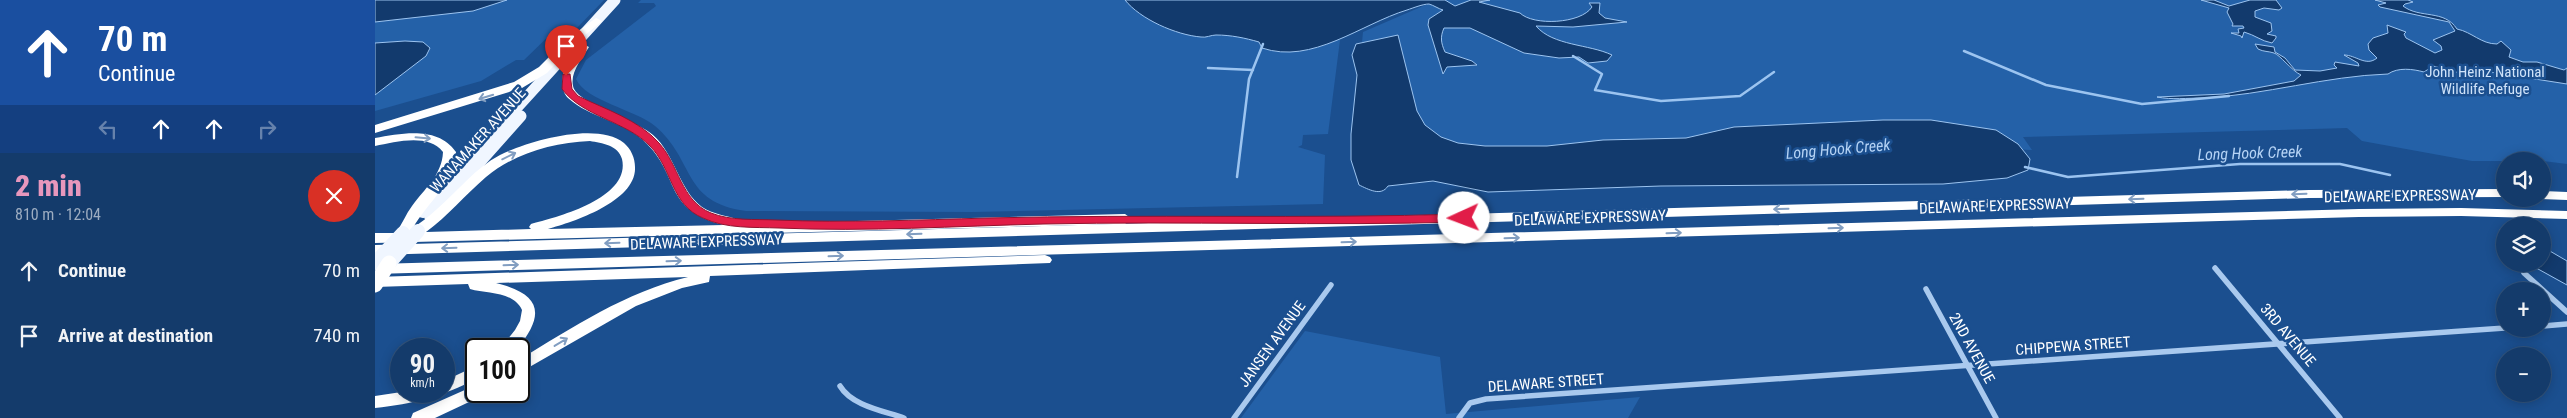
<!DOCTYPE html>
<html lang="en">
<head>
<meta charset="utf-8">
<style>
  :root { --surface:#143b6b; --page:#1d4271; --text:#f1f3f6; --muted:#9dadc1; --line:#33557e; --accent:#e797bd }
  body { margin:0; font-family:"Roboto Condensed",sans-serif; background:var(--page); color:var(--text); height:100vh; display:flex; flex-direction:column; font-size:19px; white-space:nowrap }
  * { box-sizing:border-box; margin:0 }
  p { font-size:16px; color:var(--muted) }
  .icon { flex:none; width:28px; height:28px; fill:none; stroke:currentColor; stroke-width:2; stroke-linecap:round; stroke-linejoin:round }
  .map { position:relative; flex:1; overflow:hidden }
  .details { display:flex; flex-direction:column; background:var(--surface); width:375px }
  .details>* { flex:none }
  .banner { background:#1a4fa0; color:#fff; overflow:hidden }
  .tools { position:absolute; left:2121px; top:152px; display:grid; gap:10px }
  .tools a { display:grid; place-items:center; width:55px; height:55px; border-radius:50%; background:var(--surface); box-shadow:0 2px 12px #0003,0 0 0 1px var(--line); font-size:25px }
  .speed { position:absolute; left:15px; top:338px; display:flex; gap:10px; font-size:25px; font-weight:700; text-align:center }
  .speed>* { display:grid; place-content:center; width:65px; height:65px; border-radius:50%; background:var(--surface); box-shadow:0 2px 12px #0003,0 0 0 1px var(--line); line-height:1 }
  .speed small { font-size:12px; font-weight:400 }
  .speed .limit { border:2px solid #111; border-radius:8px; background:#fff; color:#111 }
  .pin { position:absolute; display:grid; place-items:center; width:42px; height:42px; color:#fff; margin:-51px -21px; border-radius:50% 50% 50% 0; rotate:-45deg; box-shadow:0 0 5px #0007 }
  .pin .icon { rotate:45deg }
  .me { position:absolute; width:55px; margin:-28px; rotate:268deg; stroke-linejoin:round; filter:drop-shadow(0 0 4px #0008) }
  .turn { display:flex; align-items:center; gap:18px; height:105px; padding:0 15px; font-size:22px }
  .turn .icon { width:65px; height:65px; stroke-width:2.5 }
  .turn b { display:block; font-size:35px; line-height:42px }
  .lanes { display:flex; align-items:center; height:48px; padding:0 15px; background:#0003; justify-content:center; gap:25px; direction:ltr }
  .lanes .off { opacity:.35 }
  .round { display:grid; place-items:center; flex:none; width:52px; height:52px; border-radius:26px; background:var(--page) }
  .summary { display:flex; align-items:center; justify-content:space-between; height:85px; padding:0 15px }
  h1 { font-size:30px; font-weight:800; line-height:38px; color:var(--accent) }
  ul { padding:0; list-style:none }
  li { display:flex; align-items:center; gap:15px; height:65px; padding:0 15px }
  li div { flex:1 }
  li b { display:block; font-size:19px }
  li em { font-style:normal }
  main { display:flex; flex:1; min-height:0 }
  .map>svg:first-child { display:block }
</style>
</head>
<body>
<main>
<section class="details">
<div class="banner">
<div class="turn"><svg class="icon" aria-label="ahead" viewBox="0 0 24 24"><path d="M12 20V5M6 11l6-6 6 6"/></svg><div><b>70 m</b>Continue</div></div>
<div class="lanes"><svg class="icon off" aria-label="left" viewBox="0 0 24 24"><path d="M17 20v-9H6M10 6l-5 5 5 5"/></svg><svg class="icon" aria-label="ahead" viewBox="0 0 24 24"><path d="M12 20V5M6 11l6-6 6 6"/></svg><svg class="icon" aria-label="ahead" viewBox="0 0 24 24"><path d="M12 20V5M6 11l6-6 6 6"/></svg><svg class="icon off" aria-label="right" viewBox="0 0 24 24"><path d="M7 20v-9h11M14 6l5 5-5 5"/></svg></div>
</div>
<div class="summary"><div><h1>2 min</h1><p>810 m · 12:04</p></div><a class="round" style="background:#d93025;color:#fff"><svg class="icon" aria-label="close" viewBox="0 0 24 24"><path d="M6 6l12 12M18 6L6 18"/></svg></a></div>
<ul>
<li><svg class="icon" aria-label="ahead" viewBox="0 0 24 24"><path d="M12 20V5M6 11l6-6 6 6"/></svg><div><b>Continue</b></div><em>70 m</em></li>
<li><svg class="icon" aria-label="arrive" viewBox="0 0 24 24"><path d="M6 21V4h12l-3 4 3 4H6"/></svg><div><b>Arrive at destination</b></div><em>740 m</em></li>
</ul>
</section>
<div class="map">
<svg width="2192" height="418" viewBox="0 0 2192 418">
  <rect width="100%" height="100%" fill="#1b4f8f"/>
  <g fill="#2461a8">
    <path d="M0 0H229L200 30 181 29 149 60H141L106 81 0 111Z"/>
    <path d="M266 0H795L965 40 953 134 928 135 927 145 923 147 950 155 948 204 597 212 371 211C306 202 321 161 280 126 261 110 211 101 201 79L211 60 281 6 279 3H263Z"/>
    <path d="M1062 0H2192V164L2168 161H2097L1987 141 1972 128 1648 137 1657 150 1590 147 1101 151 980 117 988 32Z"/>
    <path d="M930 331 1065 357 1071 414 1265 397 1253 418H866Z"/>
  </g>
  <g fill="#123a6d" stroke="#9cc4f0">
    <path d="M0 0H132L98 11 0 22Z"/>
    <path d="M750 0H1070L1080 6 1096 0H1115L1104 2 1145 13C1158 26 1206 24 1217 7L1214 3H1225L1224 13 1230 18 1252 22 1198 27 1161 26C1178 46 1214 44 1237 55L1232 61 1213 63 1204 57 1184 58 1149 53 1095 28H1069C1065 37 1066 43 1070 52L1097 61 1102 65 1072 67 1068 74 1053 25 1054 19 1068 10C1064 9 1058 5 1054 4 1048 4 1038 8 1032 10 986 24 937 65 887 48L884 42C870 38 856 35 841 35 836 35 831 38 826 37 801 35 765 19 750 0Z"/>
    <path d="M1826 0H1839L1854 6 1875 0H1901L1907 8 1904 10 1889 8 1880 11V17L1896 23 1897 31 1892 34 1901 36V38L1897 43C1886 41 1880 35 1869 32L1867 38 1866 36 1856 33H1864L1863 29 1869 28 1868 26H1857L1858 24 1852 12 1854 8Z"/>
    <path d="M2000 0H2033L2038 2 2030 4 2028 6C2045 19 2069 9 2082 29 2097 32 2106 44 2122 44L2126 41 2136 50 2134 57 2148 62H2162L2189 70 2192 68V84L2109 71 2105 77H2100L2058 66 2049 72C2038 69 2023 67 2013 74 1951 76 1890 95 1828 98 1812 98 1797 100 1782 97L1849 94 1919 81 1926 75C1917 71 1904 54 1899 53 1893 51 1889 52 1883 49L1880 44 1899 47 1900 52 1910 58 1920 70 1945 71 1962 68 1959 65 1960 62 1984 66 1983 63 1969 55C1981 55 1991 67 2002 58L1994 50 1993 44 1998 38 2013 33 2012 25 2031 32 2029 34 2031 38 2060 53 2067 50 2066 46 2058 40 2080 31 2074 22 2005 7 2003 5 2011 3Z"/>
    <path d="M1023 35 1042 111 1050 125 1066 137 1083 143 1110 146H1172L1228 140 1311 138 1359 127 1508 120H1556L1621 130 1643 144 1655 159 1653 170 1632 178 1568 184 1286 186 1113 192 1058 181 1013 186C1006 197 993 189 984 185L976 160V134L982 75 977 55 981 44Z"/>
    <path d="M30 41 48 42 55 48 51 56 0 95V43Z"/>
    <path d="M2168 247 2192 261V285L2154 264H2168Z"/>
  </g>
  <g fill="none" stroke-linecap="round" stroke-linejoin="round">
    <g stroke="#9cc4f0" stroke-width="2.5">
      <path d="M1589 51 1671 85 1767 104 1854 96"/>
      <path d="M1198 56 1227 74 1220 90 1286 101 1365 96 1399 72"/>
      <path d="M833 68 878 70"/>
      <path d="M1650 167 1693 177 1865 164H1965L2015 175"/>
      <path d="M862 177 874 79 888 44"/>
    </g>
    <path stroke="#9cc4f0" stroke-width="3" d="M2126 230 2130 233"/>
    <g stroke="#a9c9ee" stroke-width="5.5">
      <path d="M1840 268 1965 418"/>
      <path d="M2149 273 2192 312"/>
      <path d="M1551 289 1621 418"/>
      <path d="M2168 326 2192 324"/>
      <path d="M465 386C477 406 509 411 529 418"/>
      <path d="M859 418 956 285"/>
      <path d="M1084 418 1095 403 1111 399 2130 328"/>
    </g>
    <g stroke="#f0f6ff" stroke-width="11">
      <path d="M69 188 240 0"/>
      <path d="M82 188 146 116"/>
    </g>
    <g stroke="#f0f6ff" stroke-width="14">
      <path d="M48 211 70 186"/>
      <path d="M56 216 83 186"/>
    </g>
    <g fill="#fff" fill-rule="evenodd">
      <path d="M221 18 227 21 225 23 199 44 172 73 147 88 0 133V125L139 82 164 67 191 40Z"/>
      <path d="M208 44 214 47C207 59 193 74 199 89 206 104 262 121 278 135 300 154 304 190 327 207 338 214 351 216 363 219L364 224 750 214 757 219 750 224 0 243V233H21C27 224 31 214 37 206 50 188 67 175 68 152 53 133 21 142 0 146V138C28 133 63 126 81 152 80 182 52 203 38 228 46 222 55 216 62 209 83 191 100 168 125 155 153 141 222 121 249 143 256 149 260 158 260 167 262 201 199 222 173 229L349 225C287 210 306 175 269 141 248 121 215 118 193 98 179 84 194 47 208 44ZM215 141C227 143 243 145 247 159 256 198 183 217 156 224L154 227 156 229 51 232C73 216 90 195 111 177 140 153 177 143 215 141Z"/>
      <path d="M2130 189V197L1934 198 0 255V245L1934 190Z"/>
      <path d="M2168 191 2192 192V200L2166 199Z"/>
      <path d="M2086 208 2192 211V219L2086 216 1984 217 0 274 1 264 1984 209Z"/>
      <path d="M670 255 675 257 677 260 675 263 335 276 334 282 307 288 261 306 144 373V360C198 327 251 292 313 277L121 283C166 294 171 314 142 349H125L140 330 145 321 147 310C138 291 112 294 95 289L93 284 0 287V277Z"/>
      <path d="M101 366V379C68 396 38 404 0 408V396L33 391H69V381Z"/>
      <path d="M101 385V391H111L109 395 60 418H36L38 413Z"/>
    </g>
    <g stroke="#f0f6ff" stroke-width="14">
      <path d="M0 263 28 233"/>
      <path d="M8 270 43 231"/>
    </g>
    <path stroke="#fff" stroke-width="15" d="M0 285 14 263"/>
  </g>
  <defs><path id="oneway-shaft" d="M-6 0H5M1.5-3L5.5 0L1.5 3" fill="none" stroke-width="1.6" stroke-linecap="round" stroke-linejoin="round" transform="scale(1.25)"/></defs>
  <g stroke="#829ec1">
    <use href="#oneway-shaft" transform="translate(111 97) rotate(163)"/>
    <use href="#oneway-shaft" transform="translate(48 138) rotate(5)"/>
    <use href="#oneway-shaft" transform="translate(134 156) rotate(-26)"/>
    <use href="#oneway-shaft" transform="translate(1924 194) rotate(178)"/>
    <use href="#oneway-shaft" transform="translate(1761 199) rotate(178)"/>
    <use href="#oneway-shaft" transform="translate(1406 209) rotate(178)"/>
    <use href="#oneway-shaft" transform="translate(1461 228) rotate(-2)"/>
    <use href="#oneway-shaft" transform="translate(1299 233) rotate(-2)"/>
    <use href="#oneway-shaft" transform="translate(539 234) rotate(178)"/>
    <use href="#oneway-shaft" transform="translate(1137 238) rotate(-2)"/>
    <use href="#oneway-shaft" transform="translate(974 242) rotate(-2)"/>
    <use href="#oneway-shaft" transform="translate(237 243) rotate(178)"/>
    <use href="#oneway-shaft" transform="translate(74 248) rotate(178)"/>
    <use href="#oneway-shaft" transform="translate(461 256) rotate(-2)"/>
    <use href="#oneway-shaft" transform="translate(299 261) rotate(-2)"/>
    <use href="#oneway-shaft" transform="translate(136 265) rotate(-2)"/>
    <use href="#oneway-shaft" transform="translate(186 342) rotate(-31)"/>
  </g>
  <path fill="#e11d48" stroke="#92132f" d="M188 74H195L197 89 203 96C230 109 264 120 284 143 304 165 306 201 336 213 356 221 380 219 401 220 472 223 543 220 613 218 772 214 930 219 1089 214L1095 218 1089 222C949 226 809 221 669 224 581 226 492 232 404 228 379 227 351 229 328 218 296 205 297 168 275 146 251 121 208 117 187 89Z"/>
  <g text-anchor="middle" dominant-baseline="central" stroke-width="5" stroke-linejoin="round" paint-order="stroke">
    <g font-size="15" fill="#cfe3fa" stroke="#1b4f8f">
      <text x="2110" y="72">John Heinz National<tspan x="2110" dy="17">Wildlife Refuge</tspan></text>
    </g>
    <g font-size="15" fill="#fff" stroke="#1b4f8f">
      <text transform="translate(103 140) rotate(-48)">WANAMAKER AVENUE</text>
      <text transform="translate(2025 196) rotate(-1)">DELAWARE EXPRESSWAY</text>
      <text transform="translate(1620 206) rotate(-2)">DELAWARE EXPRESSWAY</text>
      <text transform="translate(1215 218) rotate(-2)">DELAWARE EXPRESSWAY</text>
      <text transform="translate(331 242) rotate(-2)">DELAWARE EXPRESSWAY</text>
      <text transform="translate(1913 335) rotate(50)">3RD AVENUE</text>
      <text transform="translate(897 344) rotate(-54)">JANSEN AVENUE</text>
      <text transform="translate(1698 346) rotate(-4)">CHIPPEWA STREET</text>
      <text transform="translate(1597 348) rotate(61)">2ND AVENUE</text>
      <text transform="translate(1171 383) rotate(-4)">DELAWARE STREET</text>
    </g>
    <g font-size="16" font-style="italic" fill="#b5d3f5" stroke="#1b4f8f">
      <text transform="translate(1463 149) rotate(-5)">Long Hook Creek</text>
      <text transform="translate(1875 153) rotate(-2)">Long Hook Creek</text>
    </g>
  </g>
</svg>
<div class="tools">
<a><svg class="icon" aria-label="sound" viewBox="0 0 24 24"><path d="M4 9h4l5-4v14l-5-4H4zM17 9q2 3 0 6"/></svg></a>
<a><svg class="icon" aria-label="layers" viewBox="0 0 24 24"><path d="M12 4l9 5-9 5-9-5zM3 14l9 5 9-5"/></svg></a>
<a>+</a>
<a>−</a>
</div>
<div class="speed"><div>90<small>km/h</small></div><div class="limit">100</div></div>
<div class="pin" style="left:191px;top:76px;background:#d93025"><svg class="icon" aria-label="arrive" viewBox="0 0 24 24"><path d="M6 21V4h12l-3 4 3 4H6"/></svg></div>
<svg class="me" style="left:1089px;top:218px" viewBox="-20 -20 40 40"><circle r="19" fill="#fff"/><path d="M0-13L10 11 0 6-10 11z" fill="#e11d48"/></svg>
</div>
</main>
</body>
</html>
